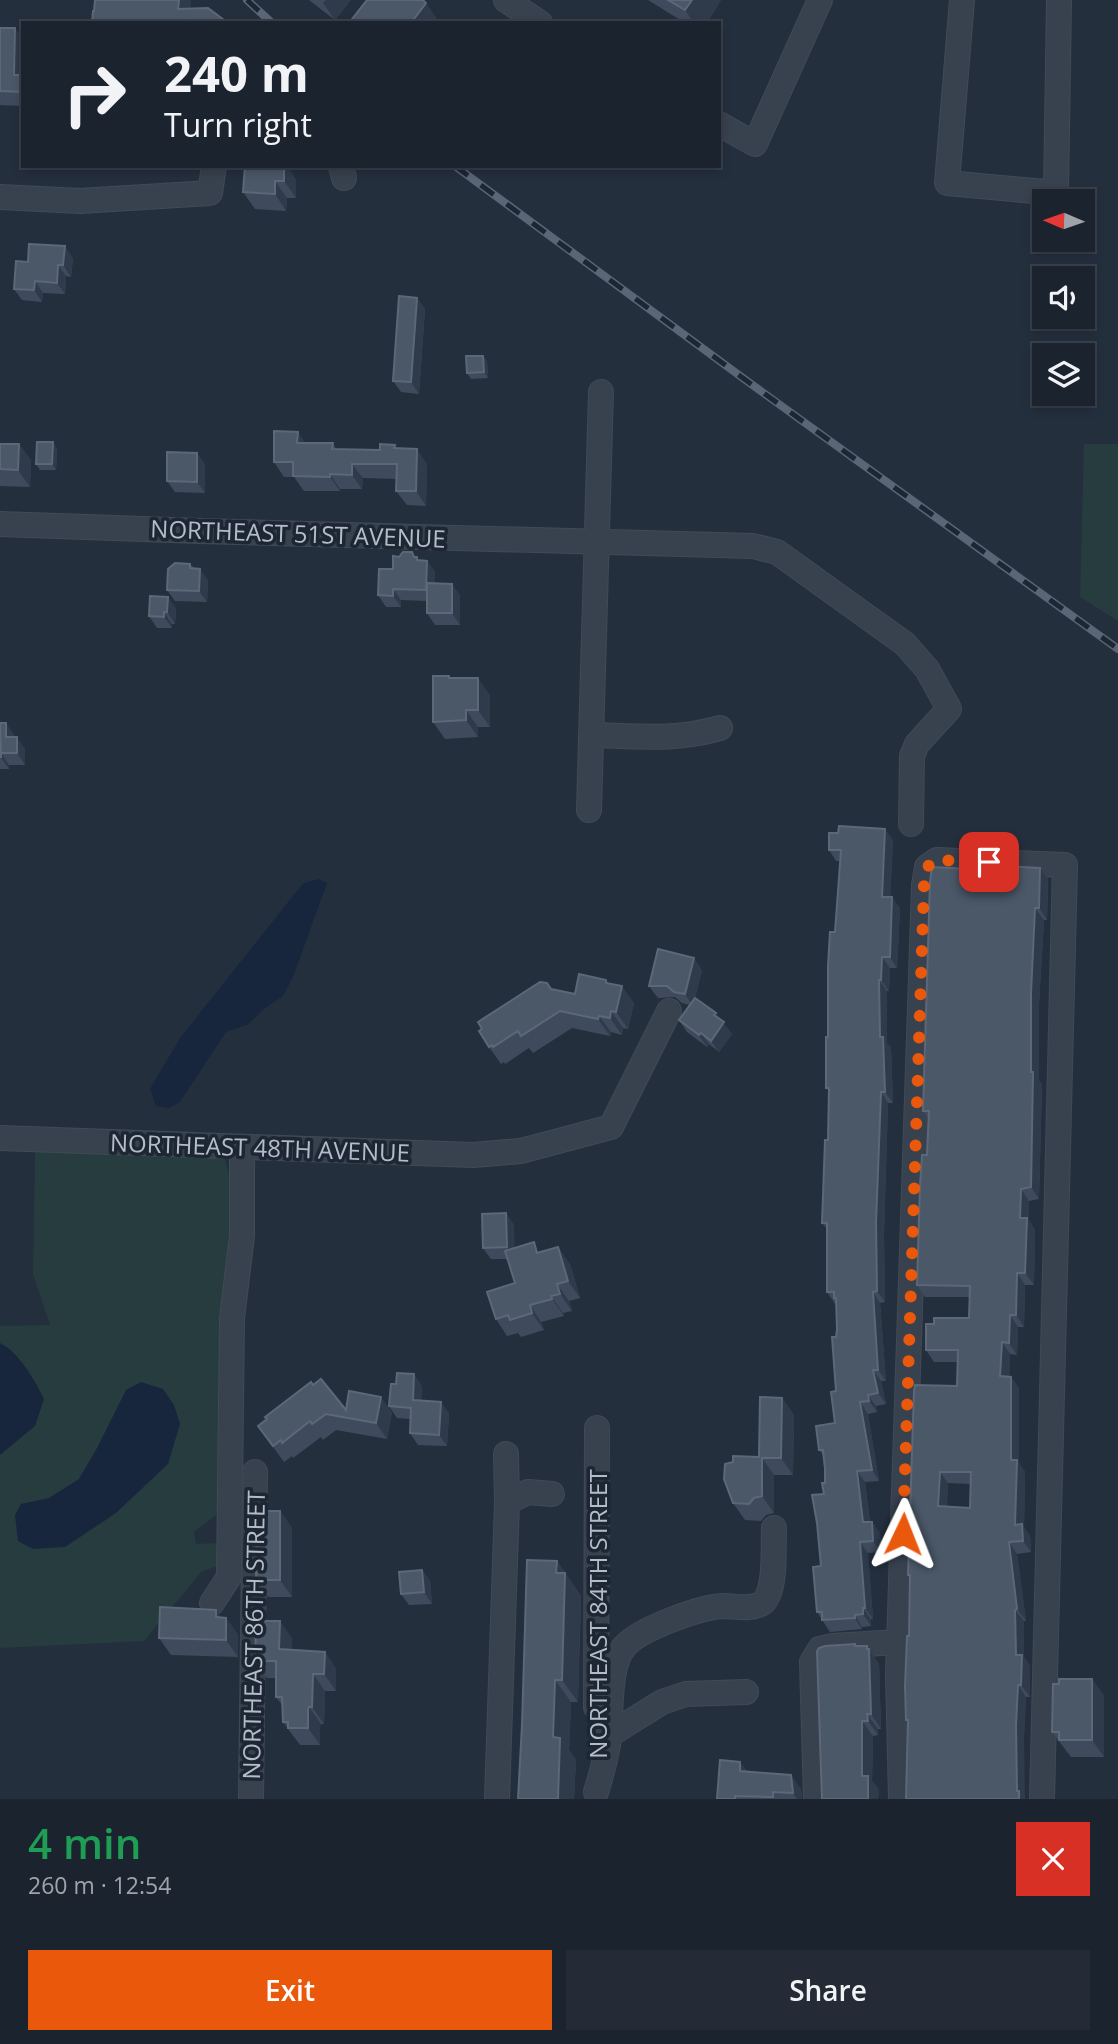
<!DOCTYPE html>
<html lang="en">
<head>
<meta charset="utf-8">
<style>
  :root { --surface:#1b232e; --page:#242b36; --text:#f1f3f6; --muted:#a0a4aa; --line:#39404a; --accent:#ea580c }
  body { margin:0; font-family:"Open Sans",sans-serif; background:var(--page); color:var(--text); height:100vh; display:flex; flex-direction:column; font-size:26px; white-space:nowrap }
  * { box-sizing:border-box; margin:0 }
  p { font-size:23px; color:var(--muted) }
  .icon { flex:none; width:38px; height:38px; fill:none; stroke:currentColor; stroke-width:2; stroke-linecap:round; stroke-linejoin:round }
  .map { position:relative; height:1799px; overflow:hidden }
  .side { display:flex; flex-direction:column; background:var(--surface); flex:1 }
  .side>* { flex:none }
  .top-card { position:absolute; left:21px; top:21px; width:700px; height:147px; border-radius:0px; box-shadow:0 4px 10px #0003,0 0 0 2px var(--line); background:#1b232e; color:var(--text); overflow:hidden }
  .needle { width:46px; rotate:272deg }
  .fabs { position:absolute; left:1032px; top:189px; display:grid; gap:14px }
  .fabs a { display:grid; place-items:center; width:63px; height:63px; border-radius:0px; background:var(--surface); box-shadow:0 4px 10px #0003,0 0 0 2px var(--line); font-size:35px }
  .pin { position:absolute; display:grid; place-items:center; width:60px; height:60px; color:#fff; margin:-30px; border-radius:14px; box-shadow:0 4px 10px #0006 }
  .me { position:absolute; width:77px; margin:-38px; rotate:2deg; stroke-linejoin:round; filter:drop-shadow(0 0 5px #0008) }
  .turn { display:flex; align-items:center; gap:24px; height:147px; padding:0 28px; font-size:32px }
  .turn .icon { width:91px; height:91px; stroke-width:2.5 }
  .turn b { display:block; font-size:49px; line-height:60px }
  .round { display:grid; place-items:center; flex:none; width:74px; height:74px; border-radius:0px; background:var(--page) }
  .summary { display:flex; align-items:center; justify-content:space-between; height:119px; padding:0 28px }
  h1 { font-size:42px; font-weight:600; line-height:52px; color:#1e9e55 }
  .primary-button { display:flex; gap:14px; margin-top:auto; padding:14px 28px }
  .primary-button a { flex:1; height:80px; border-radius:0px; background:var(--accent); color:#fff; font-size:28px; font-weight:600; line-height:80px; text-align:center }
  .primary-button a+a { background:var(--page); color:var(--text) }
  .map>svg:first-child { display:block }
</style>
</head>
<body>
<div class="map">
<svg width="1118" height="1799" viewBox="0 0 1118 1799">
  <rect width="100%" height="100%" fill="#242f3e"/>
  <g fill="#263c3f">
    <path d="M1084 444H1118V621L1080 597Z"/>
    <path d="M35 1151 224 1154 236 1209 225 1508 194 1532 196 1544 219 1543 222 1564 201 1572 144 1641 0 1648V1326L50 1325 33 1274Z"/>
  </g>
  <g fill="#17263c">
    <path d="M319 879 327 883 293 977 283 996 264 1009 247 1025 226 1032 180 1102 169 1108 156 1106 150 1089 180 1038 293 896 304 883Z"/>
    <path d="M0 1343C19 1352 35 1381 44 1399L35 1426 0 1455Z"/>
    <path d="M141 1382 163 1389 174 1405 180 1424 168 1464 116 1513 65 1547 33 1549 18 1541 15 1515 21 1504 49 1498 79 1479 97 1448 126 1390Z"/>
  </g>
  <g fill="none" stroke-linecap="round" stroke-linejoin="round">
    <g stroke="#414a57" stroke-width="26">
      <g id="minor">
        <path d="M506 0 540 23"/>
        <path d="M962 0 947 183 1056 193 1059 0"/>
        <path d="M719 124 755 144 820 0"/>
        <path d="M341 166 344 178"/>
        <path d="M0 197 80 201 210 193 214 166"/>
        <path d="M0 524 200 531 753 546 777 552 905 644 927 669 949 709 917 744 912 756 911 824"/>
        <path d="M591 735C636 736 676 741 720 728"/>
        <path d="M589 810 601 392"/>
        <path d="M0 1138 473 1155 521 1151 611 1127 669 1011"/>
        <path d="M506 1454 507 1502"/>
        <path d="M212 1603 229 1577 232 1318 242 1236V1147"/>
        <path d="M596 1707 597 1428"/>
        <path d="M609 1735 662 1702 686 1694 746 1692"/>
        <path d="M596 1792C601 1776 605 1761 608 1745 612 1718 607 1666 625 1646 640 1629 700 1607 723 1606 733 1606 745 1609 755 1606 760 1605 765 1602 767 1597 776 1581 773 1547 774 1528"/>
        <path d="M251 1799 255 1472"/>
        <path d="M497 1799 507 1502 528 1492 552 1494"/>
        <path d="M816 1799 812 1662 820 1649 833 1646 899 1642"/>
        <path d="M901 1799 898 1674 924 885 927 867 937 860 1065 865 1042 1799"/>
      </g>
    </g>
    <use href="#minor" stroke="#38414e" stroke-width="24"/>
    <g stroke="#5a6575" stroke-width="8">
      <g id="rail">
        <path d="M247 0 272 23"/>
        <path d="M455 166 747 381 1118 649"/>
      </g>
    </g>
    <use href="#rail" stroke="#1d2633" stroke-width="5" stroke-dasharray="16" stroke-linecap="butt"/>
  </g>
  <g fill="#3f4b5c" fill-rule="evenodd">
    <path d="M309 0H351L335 20Z"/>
    <path d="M648 0H721L707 23H685Z"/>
    <path d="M0 28 23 39V106L0 105Z"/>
    <path d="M245 166H287L296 180V198H287L286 211 255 209 243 192Z"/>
    <path d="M73 258 71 277 66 276 65 294 43 293 42 302 22 300 14 289 28 262Z"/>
    <path d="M417 298 425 309 419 394 401 392 393 381Z"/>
    <path d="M483 356 487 361 488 378 471 379 467 373Z"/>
    <path d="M305 443H333L336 449 380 450 395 445 397 448 427 464 426 506 407 505 396 491 397 479 363 478 362 489H340V491H304L294 477H284L274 462Z"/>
    <path d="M0 444H19L31 461 30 487 0 486Z"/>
    <path d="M57 448 56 470H40L36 464Z"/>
    <path d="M197 453 205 465V493L175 492 167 481Z"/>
    <path d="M415 557H417L419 561H427L435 572 434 583 460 595V625H435L427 613V601L401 600V607H386L378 595 393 569Z"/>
    <path d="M190 564 194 568 208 580 207 602 175 601 167 590Z"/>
    <path d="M176 608 175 624H172V628H157L149 616Z"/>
    <path d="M450 678 490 695V727H478V737L445 739 433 722Z"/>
    <path d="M0 723 14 734V737L25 749V765H9V769H0Z"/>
    <path d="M893 840 890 897 900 908 897 968H890L889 991H887V1043L891 1048 893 1103H888L884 1234 885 1302 880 1303 886 1381H881L886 1404 876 1406 877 1412 868 1414 879 1481 865 1482 870 1522 880 1533 881 1552 868 1553 873 1619H871V1626L862 1627V1629L830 1632 817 1612 821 1566 825 1469 824 1456 819 1450 835 1423 836 1391V1303L835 1304 827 1292V1229L822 1223 828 1140 829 1091 826 1088 828 1037 840 861H836L829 850Z"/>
    <path d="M1040 868 1048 879 1047 920H1044L1039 1004V1081L1042 1084 1039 1199 1029 1201V1220L1035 1230 1034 1285H1025L1024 1327H1018L1017 1355 1010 1354 1009 1377H1011L1019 1388V1463L1025 1472 1024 1527 1030 1536 1031 1552 1017 1554 1026 1621H1024V1657L1030 1666V1697H1026L1024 1736 908 1723 906 1720 910 1579 908 1575 957 1386 958 1362H934L926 1350 934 1324 969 1318 970 1297H925L917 1285 928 1119 923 1111 987 870ZM948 1483 970 1484V1508L947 1506Z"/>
    <path d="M702 970 695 998 720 1020 732 1034 719 1052 709 1044 707 1047 687 1032 679 1020 690 1005 682 1003 675 997 658 998 649 986Z"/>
    <path d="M606 980 609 983 634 1003 628 1029 623 1028 622 1035 611 1032 610 1036 572 1028 533 1053 529 1048 505 1064 504 1062 501 1064 489 1047 551 989 575 994Z"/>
    <path d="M506 1213 514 1225V1248L540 1252 570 1264 580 1298 569 1301 572 1311 563 1313 564 1316 541 1322 544 1330 521 1337 518 1333 507 1336 496 1319 515 1283 508 1259H491L483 1248Z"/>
    <path d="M313 1385 346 1410 392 1412 387 1439 336 1430 323 1440 321 1437 293 1458 292 1456 284 1462 258 1426Z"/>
    <path d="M422 1386 421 1401 449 1413 447 1446 418 1445 410 1433V1419L397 1418 389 1406Z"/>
    <path d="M782 1398 794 1415 793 1475H774V1513L766 1515 761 1521 745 1520 733 1503 759 1457Z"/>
    <path d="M270 1511H280L292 1528V1597H268L256 1580Z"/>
    <path d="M557 1561 581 1596 578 1702H571L569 1750 576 1760 574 1799H518Z"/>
    <path d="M422 1570 430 1581 432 1604 409 1605 401 1594Z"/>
    <path d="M222 1618H226L238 1635V1657L171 1655 159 1638Z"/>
    <path d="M292 1638 291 1649 325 1652 336 1669V1691H325L324 1724H321L320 1726V1745H300L283 1722V1706L276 1697V1678H267L255 1661Z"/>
    <path d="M855 1644 856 1646H867L879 1664 881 1729H878V1735L873 1736 872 1781 879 1790 878 1799H822Z"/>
    <path d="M1092 1679 1104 1696V1757H1071L1052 1732 1059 1684Z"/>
    <path d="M740 1762 747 1772 801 1789 802 1799H717Z"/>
  </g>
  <g fill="#2f3b4b">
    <path d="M179 0H191L189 23 178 9Z"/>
    <path d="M326 0H351L335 20 323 3Z"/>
    <path d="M692 0H721L707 23H694L685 10Z"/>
    <path d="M426 3 440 23H417L414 19Z"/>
    <path d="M15 28 23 39V88L14 75Z"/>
    <path d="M284 166H287L296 180V198L284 181Z"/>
    <path d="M275 181 287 198 286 211 275 194Z"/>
    <path d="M65 246 73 258 71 277 63 265Z"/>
    <path d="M58 265 66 276 65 294 57 283Z"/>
    <path d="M35 281 43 293 42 302 34 290Z"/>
    <path d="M417 298 425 309 419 394 411 382Z"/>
    <path d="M483 356 487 361 488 378 484 372Z"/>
    <path d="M298 432 308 447 297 443Z"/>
    <path d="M53 442 57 448 56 470 52 464Z"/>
    <path d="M19 444 31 461 30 487 18 470Z"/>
    <path d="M417 449 427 464 426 506 416 491Z"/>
    <path d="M197 453 205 465V493L197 482Z"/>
    <path d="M352 464 363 478 362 489 352 475Z"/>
    <path d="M330 474 340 489V491L330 477Z"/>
    <path d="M427 561 435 572 434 601 426 590Z"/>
    <path d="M200 569 208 580 207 602 199 591Z"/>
    <path d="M452 584 460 595V625L452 613Z"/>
    <path d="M393 589 401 600V607L393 596Z"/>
    <path d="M168 597 176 608 175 624 167 612Z"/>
    <path d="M164 612 172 624V628L164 617Z"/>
    <path d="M478 678 490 695V727L478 710Z"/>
    <path d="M466 710 478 727V737L466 720Z"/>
    <path d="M6 723 14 734V749L6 737Z"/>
    <path d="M17 737 25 749V765L17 753Z"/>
    <path d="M1 753 9 765V769L1 758Z"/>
    <path d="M885 829 893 840 890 908 882 897Z"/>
    <path d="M1040 868 1048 879 1047 920 1039 908Z"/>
    <path d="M892 897 900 908 897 968 890 957Z"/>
    <path d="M1035 908 1044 920 1039 1004V1081L1042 1084 1039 1199 1031 1187V993Z"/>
    <path d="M882 957 890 968 889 991 881 980Z"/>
    <path d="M694 958 702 970 693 1006 685 994Z"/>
    <path d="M879 980 887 991V1043L891 1048 893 1103 885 1092 880 1037Z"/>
    <path d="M622 986 634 1003 628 1029 616 1012Z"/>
    <path d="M611 1011 623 1028 622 1035 610 1018Z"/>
    <path d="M716 1013 732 1034 719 1052 711 1041 714 1015Z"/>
    <path d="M599 1016 611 1032 610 1036 598 1019Z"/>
    <path d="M701 1033 709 1044 707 1047 699 1035Z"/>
    <path d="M881 1092 888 1103 884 1234 885 1302 877 1291 876 1223Z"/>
    <path d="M1021 1189 1029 1201V1220L1035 1230 1034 1285 1025 1273 1020 1218Z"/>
    <path d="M506 1213 514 1225 515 1259 507 1247Z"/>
    <path d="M558 1247 570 1264 580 1298 568 1281Z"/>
    <path d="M1017 1273 1025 1285 1024 1327 1016 1315Z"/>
    <path d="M557 1284 569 1301 572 1311 560 1294Z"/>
    <path d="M873 1292 880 1303 886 1381 878 1370Z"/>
    <path d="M551 1296 563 1313 564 1316 552 1299Z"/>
    <path d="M530 1305 541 1322 544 1330 532 1313Z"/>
    <path d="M1010 1315 1018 1327 1017 1355 1009 1343Z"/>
    <path d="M1002 1342 1010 1354 1009 1388 1000 1376Z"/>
    <path d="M873 1370 881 1381 886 1404 878 1393Z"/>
    <path d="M414 1374 422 1386 421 1412 413 1400Z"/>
    <path d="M1011 1377 1019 1388V1463L1025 1472 1024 1527 1030 1536 1031 1552 1023 1541 1015 1525 1011 1460Z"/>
    <path d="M868 1395 876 1406 877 1412 869 1401Z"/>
    <path d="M381 1397 392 1412 387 1439 376 1423Z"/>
    <path d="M782 1398 794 1415 793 1475 781 1458Z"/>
    <path d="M441 1402 449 1413 447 1446 439 1435Z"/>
    <path d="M860 1402 868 1414 879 1481 872 1470Z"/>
    <path d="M762 1458 774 1475V1513L762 1496Z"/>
    <path d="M857 1471 865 1482 871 1533 863 1522Z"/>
    <path d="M940 1472 948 1483 946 1518 938 1506Z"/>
    <path d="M280 1511 292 1528V1597L280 1580Z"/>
    <path d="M872 1522 880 1533 881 1552 873 1541Z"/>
    <path d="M860 1542 868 1553 873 1619 865 1608Z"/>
    <path d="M1009 1542 1017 1554 1026 1621 1017 1609Z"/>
    <path d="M557 1561 581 1596 578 1702 562 1680 556 1573Z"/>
    <path d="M422 1570 430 1581 432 1604 424 1592Z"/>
    <path d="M863 1608 871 1619V1626L863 1614Z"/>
    <path d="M216 1610 226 1624V1618L238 1635V1657L226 1640 216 1617Z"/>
    <path d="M1015 1610 1024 1621V1657L1030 1666V1697L1021 1685 1016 1655Z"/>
    <path d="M855 1615 862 1627V1629L855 1618Z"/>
    <path d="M280 1621 292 1638 291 1666 279 1649Z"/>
    <path d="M867 1646 879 1664 881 1729 871 1714Z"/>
    <path d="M325 1652 336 1669V1691L324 1674Z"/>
    <path d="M313 1674 325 1691 324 1724 312 1707Z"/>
    <path d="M1092 1679 1104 1696V1757L1092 1740Z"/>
    <path d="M555 1680 571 1702 569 1750 576 1760 574 1799H558L553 1737Z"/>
    <path d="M1018 1685 1026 1697 1024 1736 1025 1799H1019L1017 1791 1016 1725Z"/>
    <path d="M309 1707 321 1724 320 1726V1745L308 1728V1709Z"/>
    <path d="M867 1714 878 1729V1735L868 1721Z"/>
    <path d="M862 1721 873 1736 872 1781 879 1790 878 1799H868L862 1776Z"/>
    <path d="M740 1762 750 1776 740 1771Z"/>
    <path d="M791 1775 801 1789 802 1799H797L793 1793Z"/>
  </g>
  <g fill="#4b5868" stroke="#5c6777" stroke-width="2" fill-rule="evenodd">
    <path d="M95 0H179L178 9 208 8 228 23H193L190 20V23H92L93 11H94Z"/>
    <path d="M367 0H423L426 3 414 19 419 23H349Z"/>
    <path d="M668 0H692L685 10Z"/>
    <path d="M0 28H15L14 75H23V92L0 91Z"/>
    <path d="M245 166H284V181H275V194L243 192Z"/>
    <path d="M29 244 65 246 63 265H58L57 283 35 281 34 290 14 289 16 261 28 262Z"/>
    <path d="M399 296 417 298 411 382 393 381Z"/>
    <path d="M466 356H483L484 372 467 373Z"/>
    <path d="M274 431 298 432 297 443H333L332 449 380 450V444L395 445 394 448 417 449 416 491H396L397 464H352V475L330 474V477L293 476V462H274Z"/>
    <path d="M37 442H53L52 464H36Z"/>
    <path d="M0 444H19L18 470 0 469Z"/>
    <path d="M167 452 197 453V482L167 481Z"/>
    <path d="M403 552H412L414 557H417V560L427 561 426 590 393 589V596L378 595 379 569H393V556L399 557Z"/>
    <path d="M175 563 190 564V568L200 569 199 591 167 590 168 569Z"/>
    <path d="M427 583 452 584V613H427Z"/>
    <path d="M150 596 168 597 167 612H164V617L149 616Z"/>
    <path d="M433 676H449V678H478V710H466V720L433 722Z"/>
    <path d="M0 723H6V737H17V753H1V758Z"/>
    <path d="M839 826 885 829 882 897H892L890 957H882L881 980H879L880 1037H883L885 1092H881L876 1223 877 1291 873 1292 878 1370H873L878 1393 868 1395 869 1401 860 1402 872 1470 857 1471 863 1522H872L873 1541 860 1542 865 1608H863V1614L855 1615V1618L822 1620V1612H817L813 1567 821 1566 817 1523 812 1495 824 1494 822 1483H825V1469L823 1450H819L816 1426 835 1423 831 1392 836 1391 832 1337H836L837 1330 836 1298H834V1292H827V1223H822L825 1140H828L829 1088H826V1037H828V966L830 932H835L841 850H829V833H838Z"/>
    <path d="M987 865 1040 868 1039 908H1035L1031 993V1072H1033L1031 1187 1021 1189 1020 1218H1027L1025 1273H1017L1016 1315H1010L1009 1343 1002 1342 1000 1376 1011 1377V1460H1017L1015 1525 1022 1524 1023 1541 1009 1542 1017 1609 1015 1610 1016 1655H1022L1021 1685H1018L1016 1725 1017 1791H1019V1799H906L908 1720H906L905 1686 907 1636H909L910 1575H908L914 1391 915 1385 957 1386 958 1350H926V1324H934V1318H969L970 1286 917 1285 920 1186 922 1155H927L929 1111H923L930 882 932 867 987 870ZM940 1472H971L970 1508 938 1506Z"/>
    <path d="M658 949 694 958 685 994 674 992 667 986H649Z"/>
    <path d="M579 974 606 980V983L622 986 616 1012 611 1011 610 1018 599 1016 598 1019 560 1011 521 1036 518 1031 493 1047 492 1045 489 1047 479 1031 482 1029 478 1022 540 982 547 983 551 989 575 994Z"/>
    <path d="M695 998 716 1013 714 1015 724 1022 711 1041 701 1033 699 1035 679 1020Z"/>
    <path d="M506 1213 507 1247 483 1248 482 1214Z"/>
    <path d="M534 1242 537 1253 558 1247 568 1281 557 1284 560 1294 551 1296 552 1299 530 1305 532 1313 510 1320 508 1315 496 1319 487 1292 515 1283 505 1251Z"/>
    <path d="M397 1373 414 1374 413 1400 441 1402 439 1435 410 1433 411 1408 389 1406 391 1384H396Z"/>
    <path d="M321 1379 346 1410 349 1391 381 1397 376 1423 326 1414 312 1424 310 1421 282 1443 281 1440 273 1446 258 1426 267 1419 265 1417 311 1382 313 1385Z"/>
    <path d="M760 1397 782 1398 781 1458H762V1496L754 1498 749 1504 733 1503 724 1479 725 1464 733 1462V1456L759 1457Z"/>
    <path d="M257 1507H267V1511H280V1580H256Z"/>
    <path d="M527 1560 557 1561 556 1573H565L562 1680H555L553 1737 560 1738 558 1799H518L522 1725Z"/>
    <path d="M422 1570 424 1592 401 1594 399 1572Z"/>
    <path d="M160 1607 216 1610V1617L226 1618V1640L159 1638Z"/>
    <path d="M264 1621H280L279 1649 325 1652 324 1674H313L312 1707H309L308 1709V1728H288V1722H283L282 1697H276V1661H255L256 1627Z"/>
    <path d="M855 1644V1646H867V1649H869L871 1714H867L868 1721H862V1776H868V1799H822L817 1651 819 1648 825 1646Z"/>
    <path d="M1059 1679H1092V1740H1059V1732H1052L1053 1684H1059Z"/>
    <path d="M720 1760 740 1762V1771L791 1775 793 1793 773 1792V1797L735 1796V1799H717Z"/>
  </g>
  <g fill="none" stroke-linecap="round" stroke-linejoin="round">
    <path stroke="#ea580c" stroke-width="12" stroke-dasharray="0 21.6" d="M903 1534 924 885 927 867 937 860 989 862"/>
  </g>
  <g text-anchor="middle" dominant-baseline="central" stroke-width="7" stroke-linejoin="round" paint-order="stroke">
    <g font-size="24" fill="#b4bcc9" stroke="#1d2633">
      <text transform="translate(298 533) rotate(2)">NORTHEAST 51ST AVENUE</text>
      <text transform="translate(260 1147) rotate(2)">NORTHEAST 48TH AVENUE</text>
      <text transform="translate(597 1614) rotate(-90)">NORTHEAST 84TH STREET</text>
      <text transform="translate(253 1635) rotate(-89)">NORTHEAST 86TH STREET</text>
    </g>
  </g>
</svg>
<div class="fabs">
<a><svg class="needle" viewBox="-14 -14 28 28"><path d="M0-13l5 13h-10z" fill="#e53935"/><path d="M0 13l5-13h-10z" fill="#a0a4aa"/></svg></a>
<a><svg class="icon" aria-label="sound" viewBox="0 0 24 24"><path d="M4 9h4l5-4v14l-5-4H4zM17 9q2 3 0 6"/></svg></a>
<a><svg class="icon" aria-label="layers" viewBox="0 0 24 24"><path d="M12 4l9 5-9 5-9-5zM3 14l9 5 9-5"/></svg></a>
</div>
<div class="pin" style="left:989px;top:862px;background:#d93025"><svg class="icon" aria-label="arrive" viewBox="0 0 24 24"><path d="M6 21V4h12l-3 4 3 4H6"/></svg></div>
<svg class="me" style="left:903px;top:1534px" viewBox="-20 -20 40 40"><path d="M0-17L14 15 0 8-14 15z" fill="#ea580c" stroke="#fff" stroke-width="4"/></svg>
<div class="top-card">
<div class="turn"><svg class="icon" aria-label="right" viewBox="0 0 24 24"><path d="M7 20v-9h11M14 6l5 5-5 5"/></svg><div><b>240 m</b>Turn right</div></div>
</div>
</div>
<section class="side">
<div class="summary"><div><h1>4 min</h1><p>260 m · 12:54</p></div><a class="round" style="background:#d93025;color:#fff"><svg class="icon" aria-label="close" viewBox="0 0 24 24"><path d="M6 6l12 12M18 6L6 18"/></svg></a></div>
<div class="primary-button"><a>Exit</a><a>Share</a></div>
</section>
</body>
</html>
